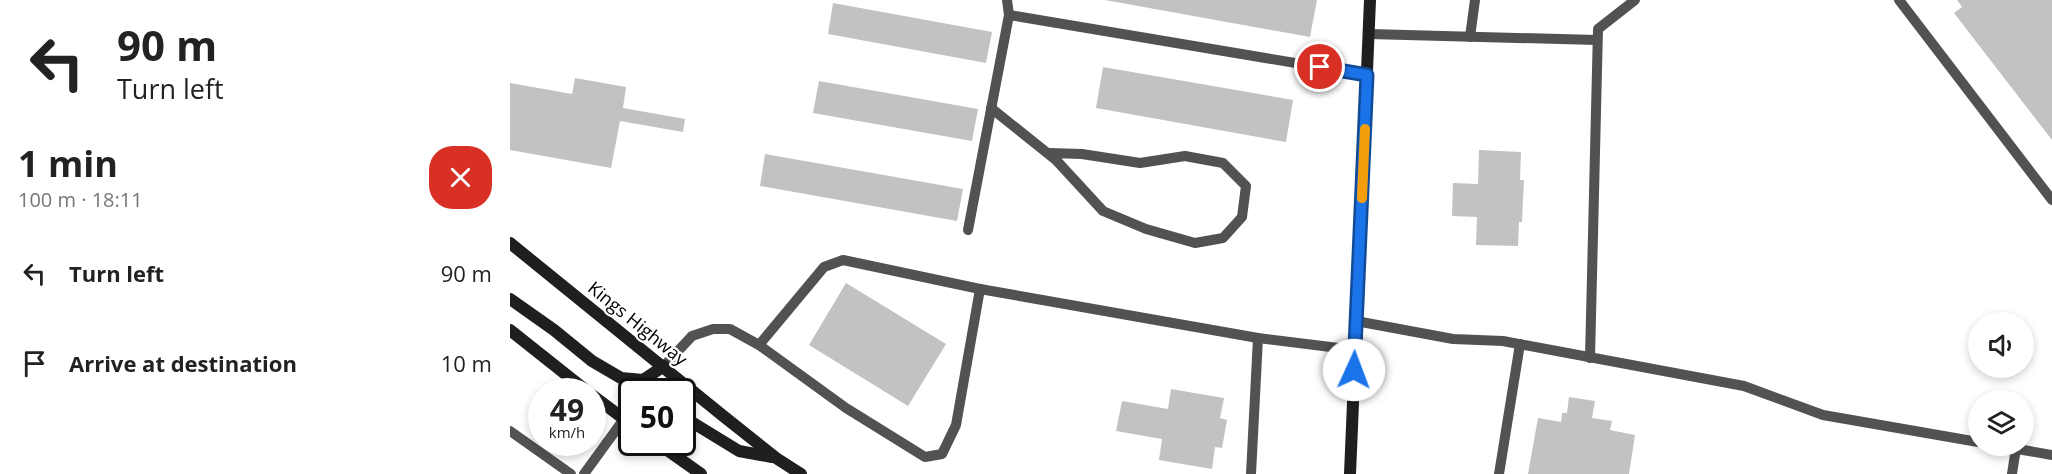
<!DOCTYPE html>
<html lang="en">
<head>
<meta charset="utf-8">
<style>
  :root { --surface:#fff; --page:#f6f6f6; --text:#222; --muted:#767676 }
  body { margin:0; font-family:"Open Sans",sans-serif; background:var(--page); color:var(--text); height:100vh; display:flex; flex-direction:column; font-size:22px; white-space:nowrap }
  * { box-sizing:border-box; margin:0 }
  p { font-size:20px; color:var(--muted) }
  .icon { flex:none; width:33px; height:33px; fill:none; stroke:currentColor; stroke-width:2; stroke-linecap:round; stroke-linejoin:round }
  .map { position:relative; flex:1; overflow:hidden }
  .panel { display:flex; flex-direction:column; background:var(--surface); width:510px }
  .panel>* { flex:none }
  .banner { background:#fff; color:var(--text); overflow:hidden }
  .fabs { position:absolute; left:1458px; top:312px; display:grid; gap:12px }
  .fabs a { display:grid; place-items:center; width:66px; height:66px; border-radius:50%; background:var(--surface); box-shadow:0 3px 9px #0003; font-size:30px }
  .speed { position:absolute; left:18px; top:378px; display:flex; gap:12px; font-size:30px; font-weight:700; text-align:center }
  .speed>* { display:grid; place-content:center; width:78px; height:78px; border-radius:50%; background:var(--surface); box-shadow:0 3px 9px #0003; line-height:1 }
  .speed small { font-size:15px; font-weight:400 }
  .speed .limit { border:3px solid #111; border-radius:9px; background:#fff; color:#111 }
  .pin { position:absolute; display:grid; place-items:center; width:51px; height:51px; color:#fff; margin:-26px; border:3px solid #fff; border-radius:50%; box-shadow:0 2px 6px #0007 }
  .me { position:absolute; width:66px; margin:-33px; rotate:2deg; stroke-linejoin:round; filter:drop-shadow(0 0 4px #0008) }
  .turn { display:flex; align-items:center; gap:21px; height:126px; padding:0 18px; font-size:27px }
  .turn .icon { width:78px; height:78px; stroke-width:2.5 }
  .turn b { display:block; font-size:42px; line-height:51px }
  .round { display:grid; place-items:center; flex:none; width:63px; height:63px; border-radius:24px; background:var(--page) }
  .overview { display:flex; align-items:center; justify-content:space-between; height:102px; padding:0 18px }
  h1 { font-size:36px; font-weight:700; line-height:45px }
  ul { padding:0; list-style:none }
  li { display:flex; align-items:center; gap:18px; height:90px; padding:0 18px }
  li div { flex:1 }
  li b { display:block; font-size:22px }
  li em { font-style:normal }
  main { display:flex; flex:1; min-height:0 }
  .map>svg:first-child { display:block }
</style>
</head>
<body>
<main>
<section class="panel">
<div class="banner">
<div class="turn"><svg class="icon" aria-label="left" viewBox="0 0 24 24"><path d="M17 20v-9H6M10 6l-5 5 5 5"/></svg><div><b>90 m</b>Turn left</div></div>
</div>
<div class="overview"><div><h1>1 min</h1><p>100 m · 18:11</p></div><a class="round" style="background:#d93025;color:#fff"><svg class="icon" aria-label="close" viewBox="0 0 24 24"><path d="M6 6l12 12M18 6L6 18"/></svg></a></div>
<ul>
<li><svg class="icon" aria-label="left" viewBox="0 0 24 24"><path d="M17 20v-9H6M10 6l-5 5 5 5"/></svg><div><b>Turn left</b></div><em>90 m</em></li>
<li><svg class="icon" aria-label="arrive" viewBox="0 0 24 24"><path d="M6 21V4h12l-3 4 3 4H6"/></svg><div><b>Arrive at destination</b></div><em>10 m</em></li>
</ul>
</section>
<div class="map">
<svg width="1542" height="474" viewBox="0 0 1542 474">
  <rect width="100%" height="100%" fill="#fff"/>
  <g fill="#c2c2c2">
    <path d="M595 0H807L800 37Z"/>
    <path d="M1447 0H1542V140L1444 13 1452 7Z"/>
    <path d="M323 3 482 32 476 63 318 34Z"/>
    <path d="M593 67 783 100 776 142 586 108Z"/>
    <path d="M65 78 116 87 113 108 175 119 173 132 110 121 101 168 0 150V83L62 94Z"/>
    <path d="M309 81 468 109 462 141 303 113Z"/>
    <path d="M969 150 1011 152 1010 180H1014L1012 222H1009L1008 246 966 245 967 217 942 216 943 183 968 184Z"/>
    <path d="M255 154 453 189 447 221 250 186Z"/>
    <path d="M336 283 436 344 398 406 299 345Z"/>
    <path d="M661 389 714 398 710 418 717 420 712 448 705 447 702 469 649 460 652 439 606 431 612 401 658 409Z"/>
    <path d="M1059 397 1085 401 1082 418 1102 421 1100 430 1125 435 1119 474H1018L1028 418 1051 422 1052 413H1057Z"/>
  </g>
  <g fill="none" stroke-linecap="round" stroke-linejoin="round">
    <g stroke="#525252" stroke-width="10">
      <path d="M497 0 499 15 857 75"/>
      <path d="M1389 0 1542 200"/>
      <path d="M859 34 1087 40"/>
      <path d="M960 37 965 0"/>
      <path d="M481 108 546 160 593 211 636 229 685 243 713 238 732 217 736 186 713 163 675 156 630 163 572 154 539 153"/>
      <path d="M458 230 499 15"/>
      <path d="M846 321 943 339 993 341 1234 386 1313 415 1468 442"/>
      <path d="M249 345 314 267 333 260 470 289"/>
      <path d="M1080 358 1088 29 1125 0"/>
      <path d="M154 366 182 336 203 329H220L249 345 336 408 415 457 432 454 446 425 470 289 748 338 845 350"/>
      <path d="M0 431 61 474"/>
      <path d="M1490 446 1542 455"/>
      <path d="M74 474 114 419"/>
      <path d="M741 474 748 338"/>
      <path d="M989 474 1010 344"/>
      <path d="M1502 474 1506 448"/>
    </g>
    <g stroke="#1f1f1f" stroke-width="12">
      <path d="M0 243 212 415 266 458 291 474"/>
      <path d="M0 299 44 330 82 361 111 378 133 380 154 366"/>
      <path d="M0 330 78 392"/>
      <path d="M82 395 122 425"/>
      <path d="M172 420 180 421 229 451 262 457"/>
      <path d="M146 442 191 474"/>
      <path d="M840 474 860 0"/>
    </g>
  </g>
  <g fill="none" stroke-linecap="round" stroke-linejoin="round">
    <g stroke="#114b97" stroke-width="15">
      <path id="route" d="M810 67 857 75 844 370"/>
    </g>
    <use href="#route" stroke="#1a73e8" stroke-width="10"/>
    <path stroke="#f59e0b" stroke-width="10" d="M852 198 855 129"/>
  </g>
  <g text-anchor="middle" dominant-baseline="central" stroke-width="4.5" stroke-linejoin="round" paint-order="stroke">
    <g font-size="18" fill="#000" stroke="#fff">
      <text transform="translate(128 323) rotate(39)">Kings Highway</text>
    </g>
  </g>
</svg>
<div class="fabs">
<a><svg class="icon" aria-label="sound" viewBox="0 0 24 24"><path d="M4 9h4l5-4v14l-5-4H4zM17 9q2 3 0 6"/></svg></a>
<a><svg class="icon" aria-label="layers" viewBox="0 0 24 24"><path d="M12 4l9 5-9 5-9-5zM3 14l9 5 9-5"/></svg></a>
</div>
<div class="speed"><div>49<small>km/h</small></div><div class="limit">50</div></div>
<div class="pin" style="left:810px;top:67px;background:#d93025"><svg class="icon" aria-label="arrive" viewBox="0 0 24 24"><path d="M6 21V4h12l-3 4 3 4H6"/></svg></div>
<svg class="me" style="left:844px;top:370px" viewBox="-20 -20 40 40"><circle r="19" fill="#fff"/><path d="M0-13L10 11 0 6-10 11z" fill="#1a73e8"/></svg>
</div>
</main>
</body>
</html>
